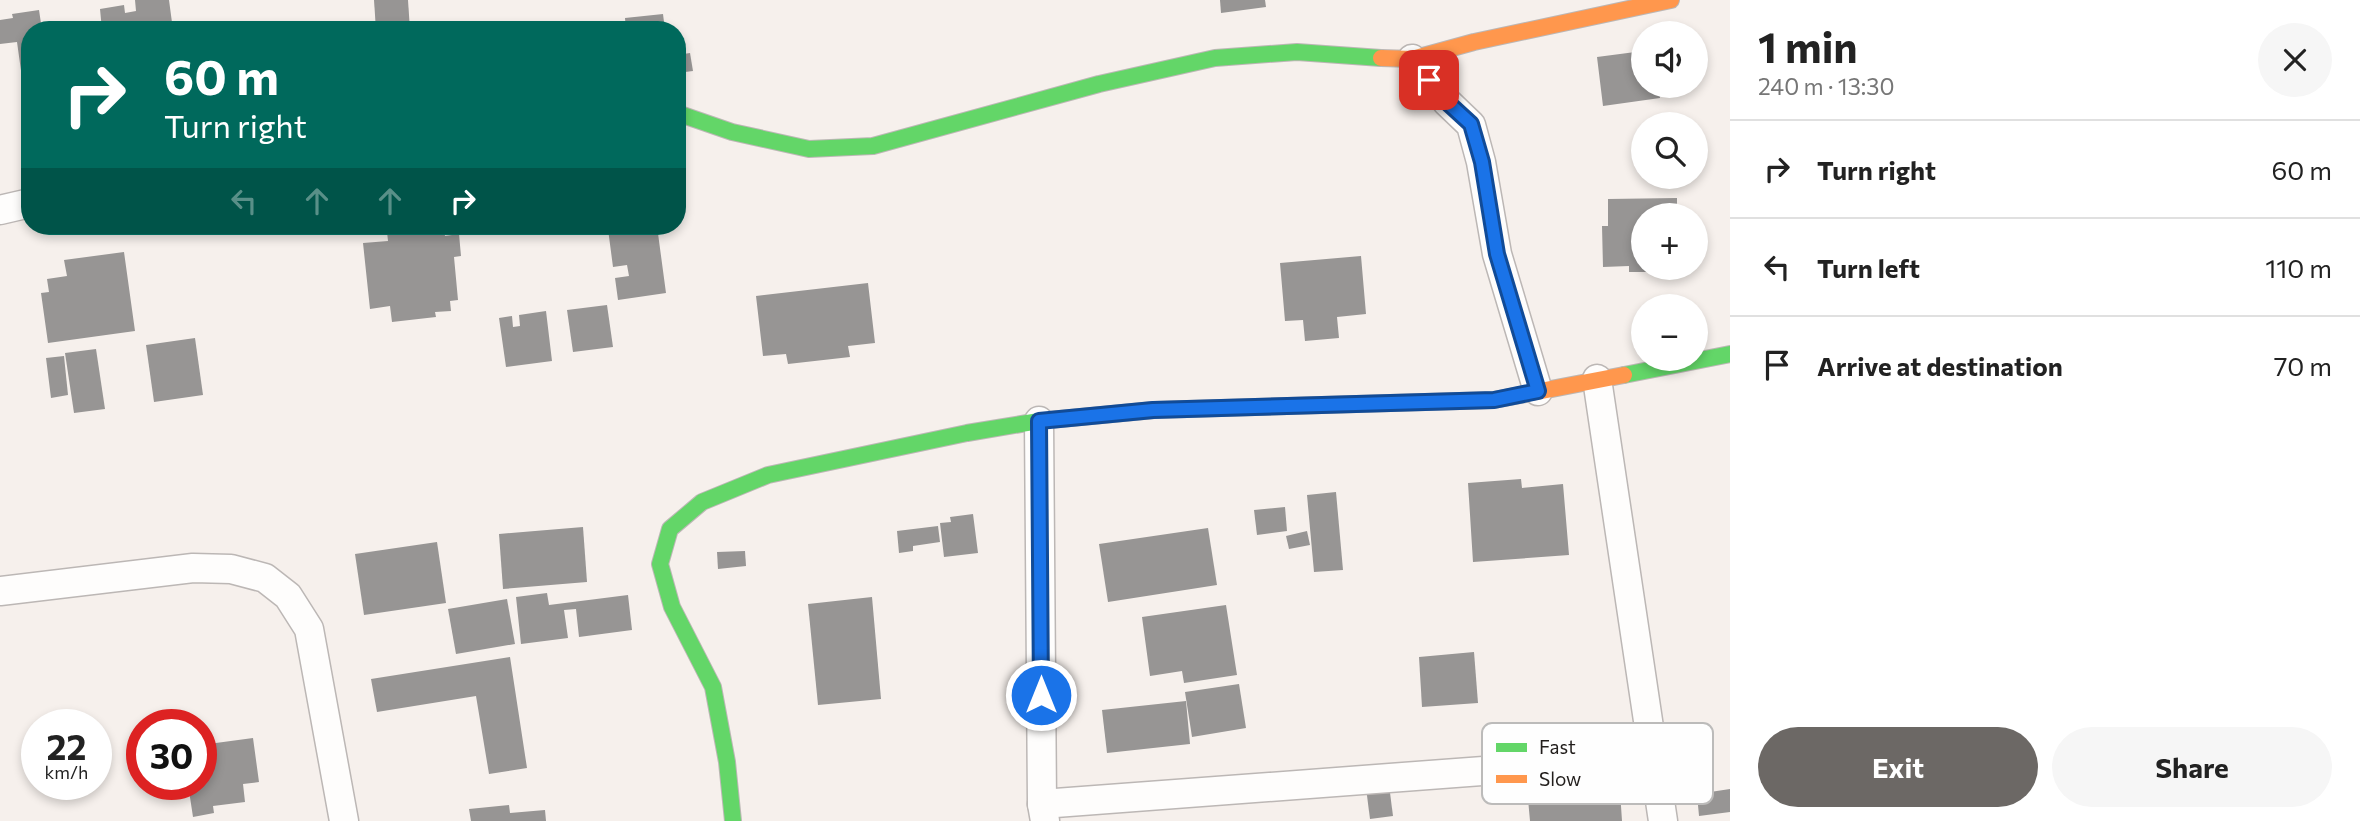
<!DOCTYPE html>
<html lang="en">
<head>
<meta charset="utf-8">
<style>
  :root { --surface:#fff; --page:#f6f6f6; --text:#222; --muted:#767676; --line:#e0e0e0; --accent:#6c6865 }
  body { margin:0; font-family:Commissioner,sans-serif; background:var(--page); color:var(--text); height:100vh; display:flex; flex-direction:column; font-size:26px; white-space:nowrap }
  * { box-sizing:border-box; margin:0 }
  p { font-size:23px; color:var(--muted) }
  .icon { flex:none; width:38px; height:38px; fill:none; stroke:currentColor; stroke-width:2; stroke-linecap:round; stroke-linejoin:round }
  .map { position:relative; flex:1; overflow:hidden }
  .details { display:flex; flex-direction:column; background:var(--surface); width:630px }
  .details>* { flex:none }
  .banner { position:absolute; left:21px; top:21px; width:665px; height:214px; border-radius:28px; box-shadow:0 4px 10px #0003; background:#00695c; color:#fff; overflow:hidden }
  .tools { position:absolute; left:1631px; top:21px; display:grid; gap:14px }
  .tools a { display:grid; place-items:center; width:77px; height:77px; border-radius:50%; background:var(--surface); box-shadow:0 4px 10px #0003; font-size:35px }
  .speed { position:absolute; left:21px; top:709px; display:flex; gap:14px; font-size:35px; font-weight:700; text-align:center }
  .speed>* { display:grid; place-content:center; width:91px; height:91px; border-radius:50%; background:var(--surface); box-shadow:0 4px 10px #0003; line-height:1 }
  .speed small { font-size:18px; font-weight:400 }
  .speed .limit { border:10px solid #d22; background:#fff; color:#111 }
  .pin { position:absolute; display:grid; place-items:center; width:60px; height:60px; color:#fff; margin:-30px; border-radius:14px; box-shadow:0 4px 10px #0006 }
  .me { position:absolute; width:77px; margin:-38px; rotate:0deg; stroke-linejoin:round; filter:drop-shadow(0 0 5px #0008) }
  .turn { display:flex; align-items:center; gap:24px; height:147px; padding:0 28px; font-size:32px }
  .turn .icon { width:91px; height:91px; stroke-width:2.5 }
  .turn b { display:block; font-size:49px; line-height:60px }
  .lanes { display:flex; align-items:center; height:66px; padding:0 28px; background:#0003; justify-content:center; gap:35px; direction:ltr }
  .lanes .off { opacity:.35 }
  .round { display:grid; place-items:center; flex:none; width:74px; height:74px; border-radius:37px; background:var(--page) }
  .headline { display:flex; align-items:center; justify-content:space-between; height:119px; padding:0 28px }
  h1 { font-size:42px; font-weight:700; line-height:52px }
  .cta { display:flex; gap:14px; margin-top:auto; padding:14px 28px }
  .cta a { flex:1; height:80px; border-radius:42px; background:var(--accent); color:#fff; font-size:28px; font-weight:700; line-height:80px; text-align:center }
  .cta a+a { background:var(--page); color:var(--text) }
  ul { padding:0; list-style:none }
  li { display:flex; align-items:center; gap:21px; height:98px; padding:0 28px; border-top:2px solid var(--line) }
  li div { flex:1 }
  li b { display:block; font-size:26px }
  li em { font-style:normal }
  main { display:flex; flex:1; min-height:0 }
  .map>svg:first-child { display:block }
</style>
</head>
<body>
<main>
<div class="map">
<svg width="1730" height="821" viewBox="0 0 1730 821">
  <rect width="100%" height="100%" fill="#f6f0ec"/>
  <g fill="#979594">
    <path d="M135 0H169L173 30H102L100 9 124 5 125 13 136 11Z"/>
    <path d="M374 0H408L410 30H376Z"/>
    <path d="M1220 0H1265L1266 7 1221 13Z"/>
    <path d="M39 10 42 30H30V92H24L17 42 0 44V20L13 18 12 14Z"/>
    <path d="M663 14 665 30H626L625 18Z"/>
    <path d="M1643 51V86H1659L1660 98 1603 106 1597 57Z"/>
    <path d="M690 53 693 71 677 73V55Z"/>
    <path d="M1677 198V215H1643V268H1678V277H1655V272H1629V266L1603 267 1602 226H1608V199Z"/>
    <path d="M625 226H657L666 293 618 300 615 278 629 276 627 265 613 267 608 229Z"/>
    <path d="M444 227 445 236 459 234 461 256 454 257 458 300 450 301 451 311 435 312 436 317 392 322 390 306 370 309 363 243 388 241 387 232Z"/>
    <path d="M124 252 135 331 48 343 41 293 49 292 47 279 67 276 64 260Z"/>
    <path d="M1361 256 1366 314 1337 317 1339 338 1305 341 1303 320 1285 321 1280 263Z"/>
    <path d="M868 283 875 343 848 346 850 357 788 364 786 354 763 356 756 296Z"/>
    <path d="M607 305 613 347 573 352 567 310Z"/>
    <path d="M546 311 552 361 506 367 499 318 512 316 513 327 520 326 519 315Z"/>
    <path d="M195 338 203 395 154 402 146 345Z"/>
    <path d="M96 349 105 409 74 413 65 353Z"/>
    <path d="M64 356 68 395 51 398 46 358Z"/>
    <path d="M1521 479 1522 488 1563 484 1569 555 1473 562 1468 483Z"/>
    <path d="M1336 492 1343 570 1314 572 1307 495Z"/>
    <path d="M1285 507 1287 531 1257 535 1254 510Z"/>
    <path d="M973 514 978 553 944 557 940 523 951 522 950 517Z"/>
    <path d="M938 526 940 542 913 546V551L899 553 897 531Z"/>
    <path d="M583 527 587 582 503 589 499 534Z"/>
    <path d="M1208 528 1217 585 1108 602 1099 544Z"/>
    <path d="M1307 531 1310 545 1289 549 1286 536Z"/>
    <path d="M437 542 446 603 364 615 355 554Z"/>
    <path d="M745 551 746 566 718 569 717 552Z"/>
    <path d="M547 593 549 605 628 595 632 630 579 637 576 609 564 610 568 638 521 644 516 597Z"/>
    <path d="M872 597 881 699 818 705 808 604Z"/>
    <path d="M507 599 515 644 456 654 448 609Z"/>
    <path d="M1226 605 1237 675 1184 683 1182 671 1150 676 1142 617Z"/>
    <path d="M1474 652 1478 703 1422 707 1419 657Z"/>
    <path d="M510 657 527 768 489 774 476 696 377 712 371 679Z"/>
    <path d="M1239 684 1246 728 1192 737 1185 692Z"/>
    <path d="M1186 701 1190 744 1107 753 1102 710Z"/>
    <path d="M253 738 259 782 243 784 245 802 213 806 214 813 193 817 188 784H201V745Z"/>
    <path d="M1619 776 1622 821H1530L1528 799 1539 798 1538 782Z"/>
    <path d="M1389 785 1393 816 1370 819 1366 788Z"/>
    <path d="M1730 789V812L1699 816 1697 794Z"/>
    <path d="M509 805 510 813 545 810 546 821H471L469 809Z"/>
  </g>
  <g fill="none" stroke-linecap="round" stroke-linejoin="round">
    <g stroke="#bcb7b5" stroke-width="31">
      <g id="street">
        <path d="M1412 59 1447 102 1471 125 1481 162 1497 254 1538 391"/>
        <path d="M0 210 30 203"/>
        <path d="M1597 379 1663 821"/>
        <path d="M1039 421 1042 804 1045 821"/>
        <path d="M0 591 193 568 231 569 265 578 288 596 309 629 344 821"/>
        <path d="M1042 804 1656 758"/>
      </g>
    </g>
    <g stroke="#bcb7b5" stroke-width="18">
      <g id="fast">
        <path d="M677 113 732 132 809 149 873 146 1099 84 1215 58 1297 52 1381 58"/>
        <path d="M1624 375 1730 354"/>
        <path d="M733 821 727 762 713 687 672 607 660 564 670 529 702 502 768 475 967 433 1039 421 1154 410"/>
      </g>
    </g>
    <g stroke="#bcb7b5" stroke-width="18">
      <g id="slow">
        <path d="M1381 58 1412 59 1474 42 1671 0"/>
        <path d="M1154 410 1494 400 1624 375"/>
      </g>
    </g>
    <use href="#street" stroke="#fefdfc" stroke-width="28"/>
    <use href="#fast" stroke="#63d668" stroke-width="16"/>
    <use href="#slow" stroke="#ff974d" stroke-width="16"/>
  </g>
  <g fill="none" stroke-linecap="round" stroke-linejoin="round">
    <g stroke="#114b97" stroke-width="18">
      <path id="route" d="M1041 695 1039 421 1153 410 1494 400 1538 391 1497 254 1482 162 1471 124 1447 102 1429 80"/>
    </g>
    <use href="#route" stroke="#1a73e8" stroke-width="12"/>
  </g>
  <rect x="1482" y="723" width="231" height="81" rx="10" fill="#fefefe" stroke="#bcbbba" stroke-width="2"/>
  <rect x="1496" y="743" width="31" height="9" fill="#63d668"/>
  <rect x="1496" y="775" width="31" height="8" fill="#ff974d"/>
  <g font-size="19" fill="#221e1c">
    <text x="1539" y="754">Fast</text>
    <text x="1539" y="786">Slow</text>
  </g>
</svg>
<div class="tools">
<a><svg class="icon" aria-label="sound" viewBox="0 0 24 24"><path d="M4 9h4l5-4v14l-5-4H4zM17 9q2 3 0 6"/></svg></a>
<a><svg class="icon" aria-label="search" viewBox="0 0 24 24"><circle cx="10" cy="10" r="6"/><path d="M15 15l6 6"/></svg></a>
<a>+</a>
<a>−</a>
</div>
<div class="speed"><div>22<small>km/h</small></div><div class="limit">30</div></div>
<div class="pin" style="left:1429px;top:80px;background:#d93025"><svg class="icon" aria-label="arrive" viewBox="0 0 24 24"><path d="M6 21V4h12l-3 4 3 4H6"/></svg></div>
<svg class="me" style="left:1041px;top:695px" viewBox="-20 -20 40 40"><circle r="17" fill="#1a73e8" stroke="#fff" stroke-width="3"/><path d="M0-11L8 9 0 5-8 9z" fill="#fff"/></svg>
<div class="banner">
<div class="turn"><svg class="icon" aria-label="right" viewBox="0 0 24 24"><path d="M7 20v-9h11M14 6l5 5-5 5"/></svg><div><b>60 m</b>Turn right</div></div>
<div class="lanes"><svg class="icon off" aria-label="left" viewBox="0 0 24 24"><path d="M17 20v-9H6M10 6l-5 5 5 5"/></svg><svg class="icon off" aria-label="ahead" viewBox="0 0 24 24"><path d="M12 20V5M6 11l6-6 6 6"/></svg><svg class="icon off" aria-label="ahead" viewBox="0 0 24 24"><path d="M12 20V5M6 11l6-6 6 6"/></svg><svg class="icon" aria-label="right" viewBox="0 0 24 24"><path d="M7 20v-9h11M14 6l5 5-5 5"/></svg></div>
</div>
</div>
<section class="details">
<div class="headline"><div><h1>1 min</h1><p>240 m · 13:30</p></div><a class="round"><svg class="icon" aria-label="close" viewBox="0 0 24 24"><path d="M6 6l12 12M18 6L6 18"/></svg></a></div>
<ul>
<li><svg class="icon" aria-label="right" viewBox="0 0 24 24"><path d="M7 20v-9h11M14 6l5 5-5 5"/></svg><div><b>Turn right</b></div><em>60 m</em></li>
<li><svg class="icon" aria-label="left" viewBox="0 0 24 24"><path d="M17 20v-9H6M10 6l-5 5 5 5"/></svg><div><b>Turn left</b></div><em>110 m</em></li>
<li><svg class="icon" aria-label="arrive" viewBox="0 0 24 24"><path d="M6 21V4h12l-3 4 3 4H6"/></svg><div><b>Arrive at destination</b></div><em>70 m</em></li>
</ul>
<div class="cta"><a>Exit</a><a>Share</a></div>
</section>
</main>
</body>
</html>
